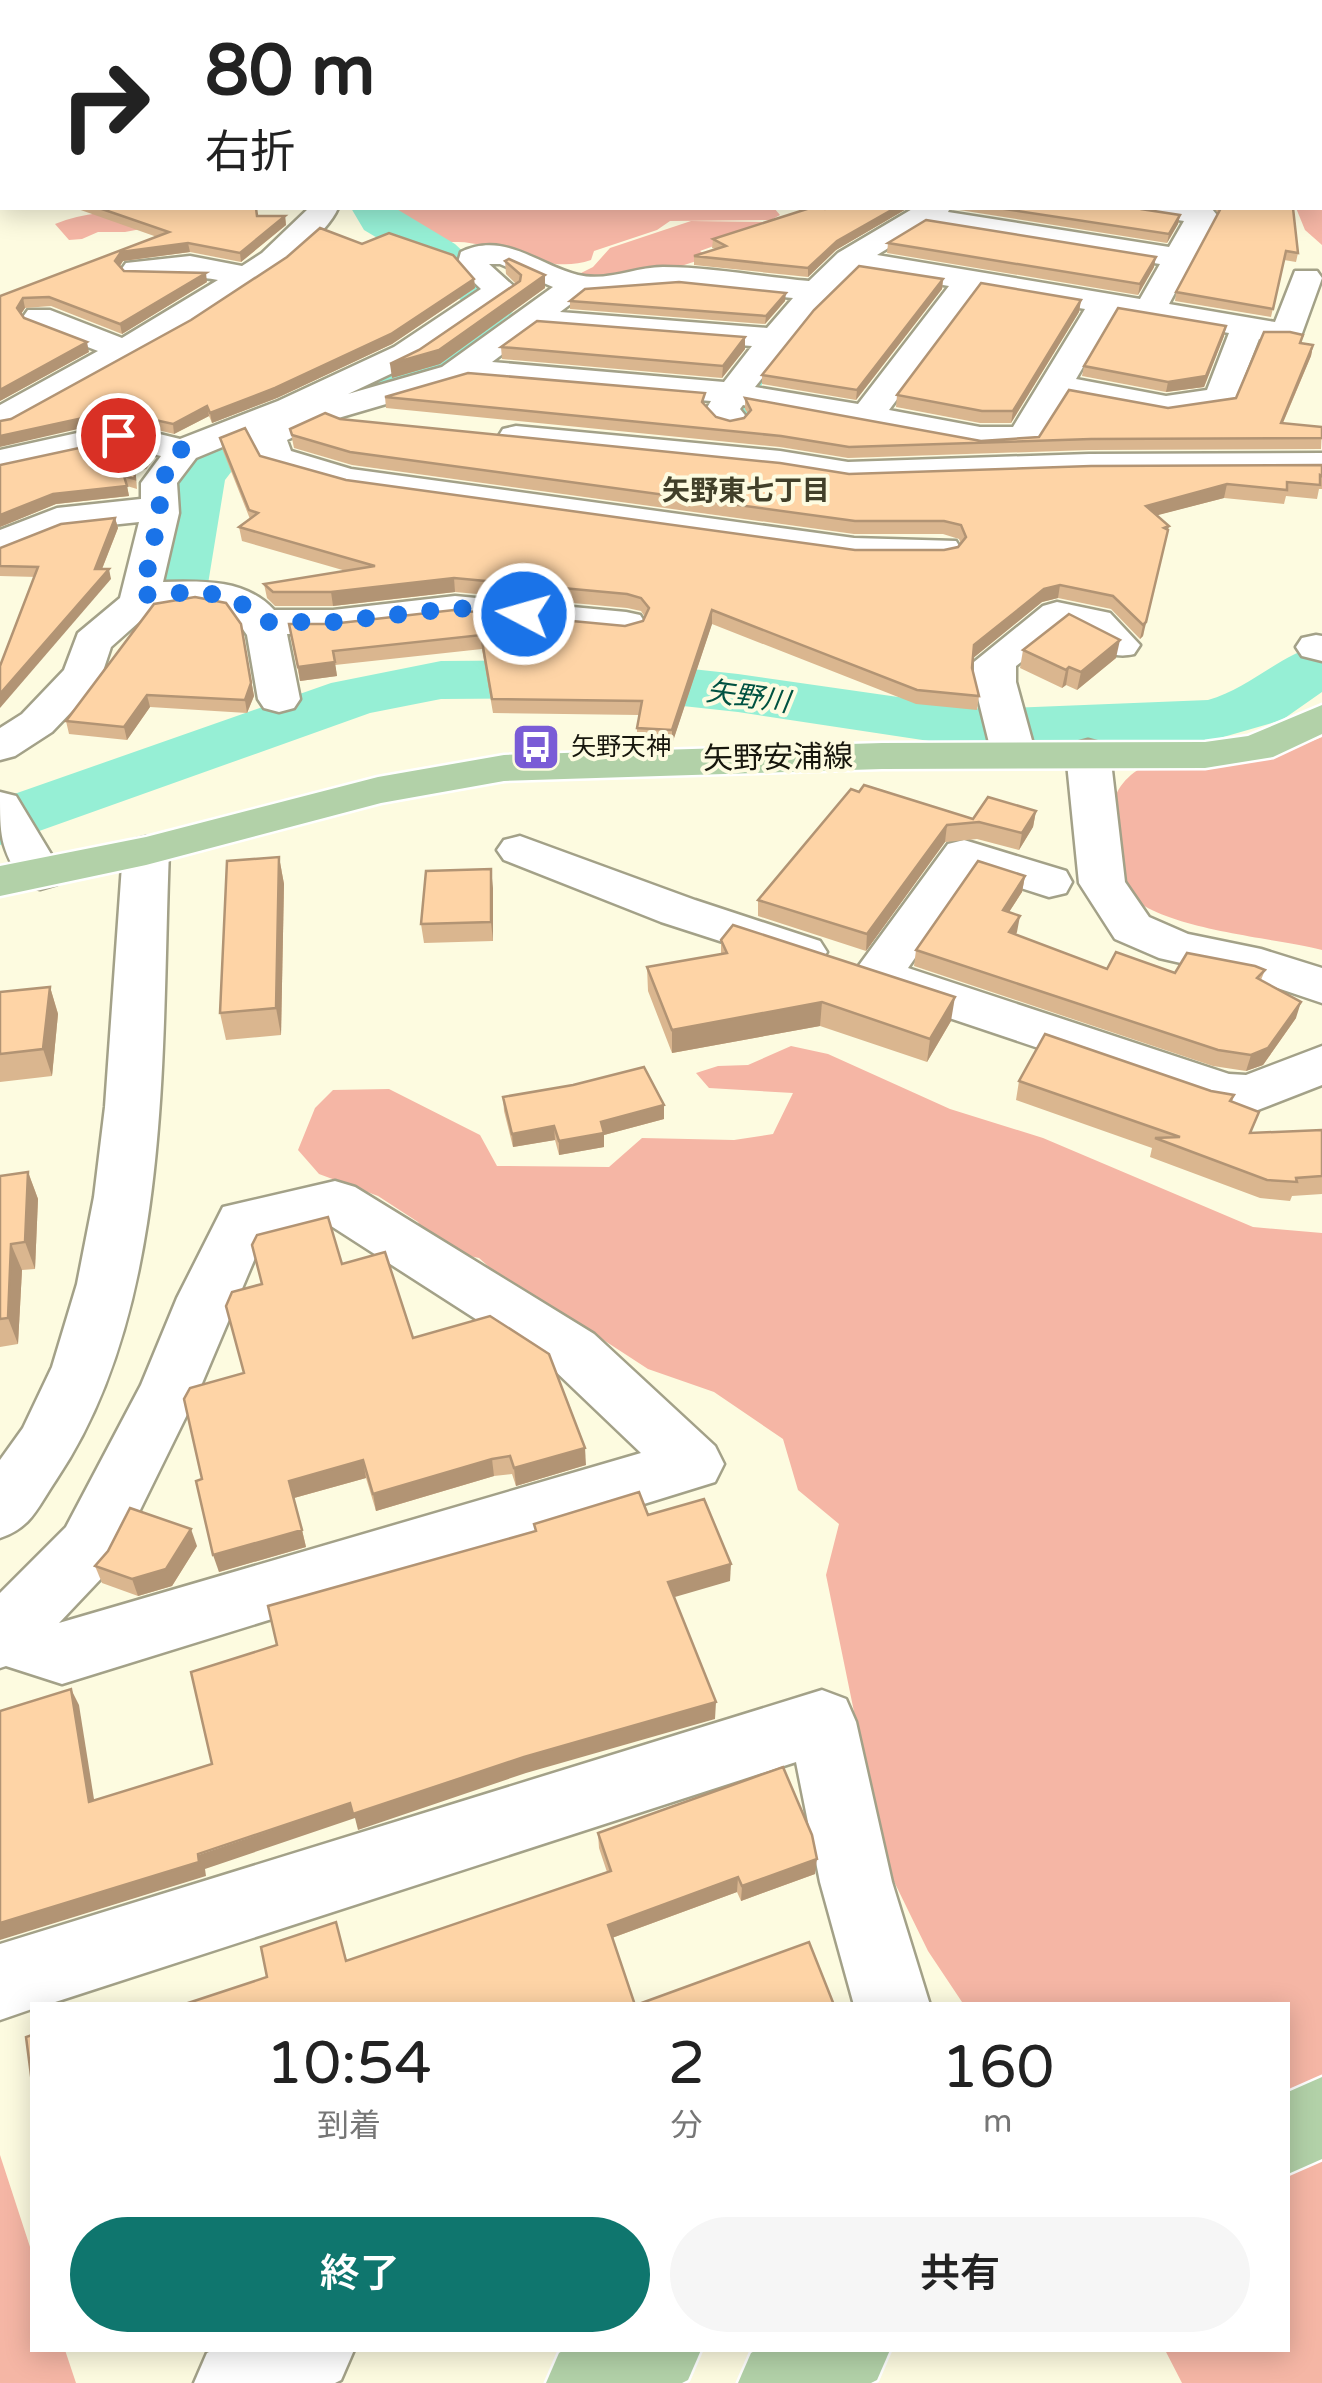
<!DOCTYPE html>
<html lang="ja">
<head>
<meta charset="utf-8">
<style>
  :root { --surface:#fff; --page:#f6f6f6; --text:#222; --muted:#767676; --accent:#0f766e }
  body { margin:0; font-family:"Varela Round","Noto Sans JP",sans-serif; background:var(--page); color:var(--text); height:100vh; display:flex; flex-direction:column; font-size:38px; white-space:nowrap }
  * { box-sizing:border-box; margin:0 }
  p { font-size:32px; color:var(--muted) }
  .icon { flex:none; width:55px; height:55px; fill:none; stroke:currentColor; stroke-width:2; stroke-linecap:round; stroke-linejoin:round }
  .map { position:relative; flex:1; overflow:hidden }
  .panel { position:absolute; left:30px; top:2002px; width:1260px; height:350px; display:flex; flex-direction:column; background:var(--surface); border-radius:0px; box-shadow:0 5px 25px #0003 }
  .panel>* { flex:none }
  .banner { position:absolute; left:0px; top:0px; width:1322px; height:210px; box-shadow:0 5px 25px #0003; background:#fff; color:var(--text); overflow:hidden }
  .pin { position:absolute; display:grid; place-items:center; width:85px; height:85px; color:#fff; margin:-42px; border:5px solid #fff; border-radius:50%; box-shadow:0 2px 10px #0007 }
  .me { position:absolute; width:110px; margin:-55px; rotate:276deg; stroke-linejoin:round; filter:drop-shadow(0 0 8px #0008) }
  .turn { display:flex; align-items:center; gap:35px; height:210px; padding:0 40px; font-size:45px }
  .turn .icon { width:130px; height:130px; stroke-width:2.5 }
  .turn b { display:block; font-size:70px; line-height:85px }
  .eta { display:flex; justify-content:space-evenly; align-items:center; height:170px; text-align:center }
  .eta b { font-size:60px; font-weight:600; line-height:70px }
  .cta { display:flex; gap:20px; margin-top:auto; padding:20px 40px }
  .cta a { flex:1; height:115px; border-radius:60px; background:var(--accent); color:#fff; font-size:40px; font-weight:600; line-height:115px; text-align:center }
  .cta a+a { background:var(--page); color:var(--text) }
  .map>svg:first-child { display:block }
</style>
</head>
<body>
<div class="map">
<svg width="1322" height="2383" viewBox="0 0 1322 2383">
  <rect width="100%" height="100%" fill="#fdfbe0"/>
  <g fill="#f5b6a5">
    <path d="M0 0H1322V245L1305 230 1296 208H1320V2H2L0 174Z"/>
    <path d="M144 208 184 221 125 232H98L82 239 69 240 55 224C84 212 113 212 144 208Z"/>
    <path d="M374 208H774L780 215 771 220 670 221 657 230 594 251 591 260C546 276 502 243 458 242 442 242 409 243 395 238 387 235 388 234 385 227L370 224Z"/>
    <path d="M691 221 762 222 766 227 700 251 708 257C663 273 621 285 573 277L593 267 610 248Z"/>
    <path d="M1322 737V950C1275 937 1143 929 1123 885 1116 870 1116 848 1113 831 1108 804 1117 782 1141 768L1270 757Z"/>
    <path d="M791 1046 828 1054 950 1109 1043 1138 1253 1227 1322 1233V2383H1182L1165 2350H1288V2005H964L928 1951 885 1863 826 1575 839 1524 798 1490 783 1439 714 1392 648 1369 585 1328 509 1285 479 1258 434 1249 418 1222 378 1196 319 1174 298 1150 315 1108 333 1090 389 1089 480 1135 497 1166 609 1167 642 1138 734 1140 773 1134 793 1093 709 1088 696 1073 718 1066 748 1065Z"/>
    <path d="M0 2155 32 2253V2350H65L76 2383H0Z"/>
  </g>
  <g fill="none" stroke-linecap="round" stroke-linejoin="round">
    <path fill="#96efd5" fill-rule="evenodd" d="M766 367 770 370 748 409 763 426 759 429 739 409 762 370Z"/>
    <g fill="#96efd5" fill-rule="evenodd">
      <path d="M351 208H395L455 244 519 304 511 314 444 366 255 450 235 467 225 480 208 584 199 597 178 602 157 597 148 584C162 515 157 473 217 426L408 344 464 303 421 264 364 230Z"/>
      <path d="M1322 644V692L1282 720 1213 740 982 749 738 712 609 698 441 699 370 713 0 845V799L331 683 441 661 609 660 738 674 982 709 1208 700C1250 688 1280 654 1322 644Z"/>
    </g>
    <g stroke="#a3a188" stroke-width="5">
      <g id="minor">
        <path d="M309 208H338C312 271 80 389 12 426L0 429V405L98 351 28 324 23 317 28 310H50L122 338 218 280C185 273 153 283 126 277L121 270 126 263 190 256 242 266 262 253Z"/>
        <path d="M914 208H950L948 212 1169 247 1184 221 1140 214 1136 208 1212 209 1217 215 1169 304 1275 322 1295 271H1317L1322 278 1301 336 1276 342 1259 339 1233 405 1166 416 1065 397 1037 445 980 449 743 405 740 409 748 419 743 426 731 429 719 426 705 411 711 401 468 380 328 421 287 440 291 451 351 469 854 538 956 541 961 549 956 557 942 560H854L348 490 263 466 249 436 196 458 177 483 179 513 163 582C202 581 246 579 274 610H333L455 596 626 612 640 615 646 624 640 633 626 636 455 620 333 634H287L300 699 294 708 279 712 264 708 258 699 247 635 231 612 205 606H157L111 647 99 683 52 732 15 756 0 760V728L22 714 64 670 78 633 120 598 139 522 63 530 0 555V530L57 508 141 499V483L161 456 118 446 0 472V450L118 424 180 439 278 401 394 347 481 289 457 266 461 252C504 231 538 265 578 275 607 282 635 267 663 267 711 267 761 277 809 281L838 253ZM924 226 1160 264 1140 299 877 255ZM489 264H500L553 287 442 367 348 394 418 361 519 291ZM857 271 949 286 858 404 755 387 811 317ZM659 285 793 298 767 328 560 312 584 294 628 293ZM978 291 1085 309 1013 427H980L889 410ZM1114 314 1229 333 1207 390 1166 396 1076 379ZM536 329 752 346 724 382 492 362Z"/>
        <path d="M516 426 780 451 848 462 1089 454 1322 453V475L1089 476 848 484 780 473 503 445 498 437 503 429Z"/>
        <path d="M1057 602 1110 613 1140 645 1134 654C1100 662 1096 634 1065 628L1016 666V682L1036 755 1029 764 1014 768 999 764 992 755 974 682V662L1043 606Z"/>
        <path d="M1316 635 1322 636V661L1302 656 1296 647 1302 638Z"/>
        <path d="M1088 740 1103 744 1110 753 1125 882 1149 917 1188 934 1261 949 1322 968V1003L1251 979 1159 958 1115 939 1079 883 1066 753 1073 744Z"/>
        <path d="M0 792 16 796 22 806 63 874 57 884 40 889 23 884C0 846 0 837 0 792Z"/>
        <path d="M520 836 695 900 820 941 827 952 820 963 803 968 661 922 504 860 497 850 504 840Z"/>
        <path d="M964 840 1066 871 1072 882 1066 893 1049 897 974 873 908 968 1229 1074 1246 1075 1322 1046V1085L1250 1113 1226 1111 860 988 852 976 860 964 948 844Z"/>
        <path d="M335 1181 355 1187 594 1334 715 1446 724 1464 715 1482 62 1684 6 1666 0 1668V1593L66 1527 141 1385 177 1298 223 1207ZM328 1224 552 1368 641 1453 59 1623 112 1567 200 1388 263 1239Z"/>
        <path d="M822 1690 846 1699 856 1722 892 1882 930 2005H854L820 1882 796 1762 46 2005H32V2009L0 2020V1944Z"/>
        <path d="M213 2350H354L341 2380 335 2383H194L207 2353Z"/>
      </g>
    </g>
    <g stroke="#a3a188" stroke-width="5">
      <path id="tertiary" d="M146 837 162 841 169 851C161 1052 173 1307 56 1480 37 1508 32 1527 0 1538V1460L23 1428 52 1367 77 1284 94 1197 105 1107 123 851 130 841Z"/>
    </g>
    <g stroke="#fff" stroke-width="5">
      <g id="primary">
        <path d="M1322 705V734L1273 757 1205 768 882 769 504 781 381 803 146 865 0 896V866L146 837 378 777 504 755 882 743 1205 742 1248 736Z"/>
        <path d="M1322 2077V2159L1288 2174V2092Z"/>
        <path d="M564 2350H701L688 2380 682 2383H546L559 2353Z"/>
        <path d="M756 2350H890L877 2380 871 2383H738L751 2353Z"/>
      </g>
    </g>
    <use href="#minor" fill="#fff" fill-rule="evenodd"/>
    <use href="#tertiary" fill="#fff" fill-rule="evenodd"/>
    <use href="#primary" fill="#b2d1a8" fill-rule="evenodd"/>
  </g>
  <g fill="#dab68f">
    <path d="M75 208H256L257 216H285L286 225 241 262 190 252 123 261 120 266 124 271 207 282 122 334 51 306 25 308 21 314 24 318 89 352 0 401V296L157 237Z"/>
    <path d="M828 208H908L836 250 808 277 694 265V256L716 249 712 248 713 239Z"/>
    <path d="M952 208H1140L1141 209 1180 215 1178 224 1167 243 953 209Z"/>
    <path d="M1214 208H1293L1298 253 1296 262 1284 260 1271 317 1175 301 1176 292 1219 215Z"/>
    <path d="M888 243 1154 267 1138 295 887 253Z"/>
    <path d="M362 244 474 279 475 288 392 344 277 398 212 423 209 416 174 434 117 420 11 419Z"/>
    <path d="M505 261 545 275V288L440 364 392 378 419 350 516 284 506 274Z"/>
    <path d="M943 279 942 289 856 400 762 384V375Z"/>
    <path d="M1081 300 1079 312 1011 423H980L896 407 897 395Z"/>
    <path d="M570 301H785L765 324 570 309Z"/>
    <path d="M1226 326 1224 336 1204 387 1166 392 1082 376 1084 366Z"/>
    <path d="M1303 335 1301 343 1313 345 1311 356 1283 423 1322 427 1321 449 1089 450 848 458 780 447 386 408 385 397 705 405 716 417 730 421 744 418 748 414 745 409V398L981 441 1039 437 1168 408 1236 398Z"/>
    <path d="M745 337V349L722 378 502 359 501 347Z"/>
    <path d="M340 419 849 474 1322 465V489H1319L1317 499 1286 496 1284 504 1224 498 1157 515 1143 636 1140 639 1111 609 1058 598 1042 602 973 658 972 668 979 696 977 710 916 704 712 624 672 744 637 742V728L639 715 493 713 482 649 335 665 337 676 300 681 289 624 625 626 643 621 645 617 641 611 627 608 455 592 333 606H275L267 598 264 584 346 571 242 541 239 527 250 519 223 451 220 438 260 456 346 480 855 550H944L958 547 961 544 959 539 943 534H854L352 465 294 448 290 429Z"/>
    <path d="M148 454 150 464 146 469 135 471 137 489 127 486 129 496 56 504 0 527V465Z"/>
    <path d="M115 518 118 528 102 569 111 579 0 576V548Z"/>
    <path d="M241 624 254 696 247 713 150 707 127 740 69 734 66 721Z"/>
    <path d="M1023 650 1116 658 1077 690 1066 685 1062 688 1020 668Z"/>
    <path d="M851 789 973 819 1036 811 1033 827 1019 850 977 839 945 842 866 951 758 916V900Z"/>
    <path d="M279 857 284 884 281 1035 226 1040 220 1013Z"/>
    <path d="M491 869 493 941 424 943 421 924Z"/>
    <path d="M1025 876 1022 892 1009 912 1017 932 1016 934 1107 969 1175 973 1265 970 1261 980 1296 1018 1263 1065 1246 1071 1213 1066 914 966 916 950Z"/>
    <path d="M721 940 951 1021 927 1062 820 1026 672 1053 648 991 647 967 721 954Z"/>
    <path d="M50 987 58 1014 52 1076 0 1082V992Z"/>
    <path d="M1019 1081 1211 1091 1234 1095 1232 1102 1252 1133 1322 1130V1194L1292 1196 1290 1201 1260 1198 1150 1157 1152 1148 1016 1100Z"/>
    <path d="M503 1097 664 1105V1119L604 1135V1147L559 1155 555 1140 513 1147 504 1111Z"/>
    <path d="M28 1172 38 1199 35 1269 22 1270 18 1344 0 1347V1176Z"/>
    <path d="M342 1264 413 1338 586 1465 516 1486 512 1474 494 1476 376 1511 366 1478 294 1498 306 1547 219 1572 202 1479 244 1373Z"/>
    <path d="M197 1546 172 1586 138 1596 102 1583 95 1566Z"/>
    <path d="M598 1833 815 1874 741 1901 737 1892 612 1938 267 1977 340 1936 347 1961 607 1872 599 1848Z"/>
  </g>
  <g fill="#b29474">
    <path d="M895 208H908L836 250 808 277V268L837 241Z"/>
    <path d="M1180 215 1178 224 1167 243 1169 234Z"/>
    <path d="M285 216 286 225 241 262 240 253Z"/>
    <path d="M188 243 190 252 123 261 117 270 115 261 121 252Z"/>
    <path d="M1156 257 1154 267 1138 295 1140 284Z"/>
    <path d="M206 273 207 282 122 334 120 324Z"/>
    <path d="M545 275V288L440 364 392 378 390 364 439 350Z"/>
    <path d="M474 279 475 288 392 344 277 398 212 423 210 413Z"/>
    <path d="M943 279 942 289 856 400 857 390Z"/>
    <path d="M786 293 785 301 765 324 766 316Z"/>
    <path d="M23 298 25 308 19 317 17 308Z"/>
    <path d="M1081 300 1079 312 1011 423 1013 411Z"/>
    <path d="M1226 326 1224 336 1204 387 1166 392 1168 382Z"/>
    <path d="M745 337V349L722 378 723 366Z"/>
    <path d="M87 342 89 352 0 401V390Z"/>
    <path d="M1313 345 1311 356 1278 434 1281 423Z"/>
    <path d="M207 406 209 416 174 434 173 424Z"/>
    <path d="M115 411 117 420 0 447V436Z"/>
    <path d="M148 454 150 464 146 469 135 471 137 489 133 461Z"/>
    <path d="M1227 484 1224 498 1143 519 1146 506Z"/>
    <path d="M127 486 129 496 56 504 0 527V515L53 494Z"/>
    <path d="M115 518 118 528 98 579 95 569Z"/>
    <path d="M1169 526 1143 636 1140 639 1164 528Z"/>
    <path d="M109 569 111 579 0 708V694Z"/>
    <path d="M454 578 455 592 333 606 331 592Z"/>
    <path d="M1060 585 1058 598 1042 602 972 659 974 645 1044 589Z"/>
    <path d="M712 610V624L672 744V730Z"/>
    <path d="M243 636 254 696 247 713 245 700Z"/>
    <path d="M1120 640 1116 658 1077 690 1081 672Z"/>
    <path d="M335 662 337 676 300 681 298 667Z"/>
    <path d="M1069 667 1066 685 1062 688 1066 670Z"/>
    <path d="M147 695 150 707 127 740 124 727Z"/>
    <path d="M1036 811 1033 827 1019 850 1022 833Z"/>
    <path d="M947 825 945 842 866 951 867 934Z"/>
    <path d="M279 857 284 884 281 1035 276 1008Z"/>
    <path d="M491 869 493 888V941L491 922Z"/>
    <path d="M1025 876 1022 892 1000 926 1003 910Z"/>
    <path d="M1020 916 1017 932 1006 948 1009 932Z"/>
    <path d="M50 987 58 1014 52 1076 43 1049Z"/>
    <path d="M955 997 951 1021 927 1062 930 1039Z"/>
    <path d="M822 1002 820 1026 672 1053V1030Z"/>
    <path d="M1301 1002 1296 1018 1263 1065 1246 1071 1251 1055Z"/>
    <path d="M664 1105V1119L604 1135V1147L559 1155V1141L601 1122Z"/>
    <path d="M554 1126 555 1140 513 1147 512 1134Z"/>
    <path d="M28 1172 38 1199 35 1269 25 1242Z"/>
    <path d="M11 1244 22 1270 18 1344 8 1318Z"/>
    <path d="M585 1448 586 1465 516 1486 514 1468Z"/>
    <path d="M492 1459 494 1476 376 1511 373 1494Z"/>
    <path d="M363 1460 366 1478 294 1498 289 1481Z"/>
    <path d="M191 1529 197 1546 172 1586 138 1596 132 1579Z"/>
    <path d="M302 1530 306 1547 219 1572 213 1555Z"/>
    <path d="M731 1564 730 1581 668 1599V1582Z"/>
    <path d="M71 1689 79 1705 97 1818 89 1802Z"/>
    <path d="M716 1702 715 1719 526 1773 358 1830 355 1818 205 1869 206 1876 0 1940V1923L350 1803 524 1757Z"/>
    <path d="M817 1859 815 1874 741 1901 742 1886Z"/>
    <path d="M738 1877 737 1892 609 1939 608 1925Z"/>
  </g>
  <g fill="#fed4a6" stroke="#b29474" stroke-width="2.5">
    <path d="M99 208H256L257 216H285L240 253 188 243 121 252 115 261 124 271 206 273 120 324 49 297 23 298 17 308 24 318 87 342 0 390V296L169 232Z"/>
    <path d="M810 208H823L825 209 828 208H895L837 241 808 268 694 256 726 246 713 239Z"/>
    <path d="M998 208H1140L1141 209 1180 215 1169 234Z"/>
    <path d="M1221 208H1293L1298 253 1286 251 1273 309 1176 292Z"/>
    <path d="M926 220 1156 257 1140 284 888 243Z"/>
    <path d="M320 228 362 244 389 233 453 255 474 279 391 334 275 388 210 413 207 406 173 424 115 411 0 436V421L11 419 191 320 287 257Z"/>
    <path d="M509 259 545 275 439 350 390 364 419 350 520 281 521 275 505 261Z"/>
    <path d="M859 266 943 279 857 390 762 375 814 310Z"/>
    <path d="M679 282 786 293 766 316 570 301 585 289Z"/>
    <path d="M981 283 1081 300 1013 411H982L897 395Z"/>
    <path d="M1118 308 1226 326 1206 376 1168 382 1084 366Z"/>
    <path d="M537 321 745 337 723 366 501 347Z"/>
    <path d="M1264 332H1290L1303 335 1300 343 1313 345 1281 423 1322 427V438L1091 439 849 447 781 436 385 397 468 373 705 393 702 402 716 417 730 421 744 418 751 410 745 398 981 441 1039 437 1069 390 1168 408 1236 398Z"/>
    <path d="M325 413 340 419 780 463 849 474 1091 466 1322 465V476L1320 475V485L1287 482V490L1227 484 1146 506 1169 526 1164 528 1168 530 1146 622 1143 625 1113 596 1060 585 1044 589 974 645 972 668 979 696 917 690 712 610 672 730 637 728 642 701 492 699 481 635 333 651 335 662 298 667 289 624H331L454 610 625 626 643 621 649 608 641 598 627 594 454 578 331 592H273L264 584 375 566 239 527 258 513 249 510 220 438 245 428 260 456 346 480 855 550H944L958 547 966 537 961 525 944 521H855L350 452 292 435 290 429Z"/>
    <path d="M116 440 145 447 148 454 144 459 133 461 135 479 124 476 127 486 53 494 0 515V465Z"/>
    <path d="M115 518 95 569H109L0 694V666L38 567 0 566V548L61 524Z"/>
    <path d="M195 597 226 603 241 624 251 683 245 700 147 695 124 727 66 721 154 604Z"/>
    <path d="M1069 614 1120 640 1081 672 1069 667 1066 670 1023 650Z"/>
    <path d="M864 785 973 819 988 797 1036 811 1022 833 979 822 947 825 867 934 758 900 851 789 859 792Z"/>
    <path d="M279 857 276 1008 220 1013 227 861Z"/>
    <path d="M978 861 1025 876 1003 910 1020 916 1009 932 1107 969 1116 952 1175 973 1187 953 1255 966 1265 970 1257 978 1301 1002 1268 1048 1251 1055 1218 1050 916 950Z"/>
    <path d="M491 869V922L421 924 426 871Z"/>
    <path d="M733 925 955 997 930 1039 822 1002 672 1030 647 967 727 953 721 940Z"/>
    <path d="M50 987 43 1049 0 1054V992Z"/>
    <path d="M1045 1034 1211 1091 1234 1095 1230 1101 1259 1112 1250 1133 1322 1130V1176L1296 1178 1297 1182 1267 1180 1155 1138 1180 1137 1019 1081Z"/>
    <path d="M644 1067 664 1105 601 1122 604 1133 559 1141 554 1126 512 1134 503 1097 573 1085Z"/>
    <path d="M28 1172 25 1242 11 1244 8 1318 0 1319V1176Z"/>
    <path d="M328 1217 342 1264 385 1252 413 1338 490 1316 549 1354 585 1448 514 1468 510 1456 492 1459 373 1494 363 1460 289 1481 302 1530 213 1555 196 1481 202 1479 184 1399 190 1388 244 1373 226 1306 232 1292 262 1284 252 1245 257 1235Z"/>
    <path d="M639 1492 648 1515 704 1499 731 1564 668 1582 716 1702 524 1757 353 1814 350 1803 198 1854 199 1862 0 1923V1711L71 1689 89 1802 212 1764 191 1672 277 1645 268 1606 536 1531 534 1524Z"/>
    <path d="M130 1508 191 1529 166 1569 132 1579 95 1566 108 1551Z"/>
    <path d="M783 1767 812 1835 817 1859 742 1886 738 1877 608 1925 635 2005H182L267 1977 261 1947 336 1922 346 1961 611 1871 598 1833Z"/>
    <path d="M809 1942 834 2005H636Z"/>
    <path d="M32 2035V2083L26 2037Z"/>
  </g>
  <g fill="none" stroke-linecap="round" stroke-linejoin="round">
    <path stroke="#1a73e8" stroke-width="18" stroke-dasharray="0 32.4" d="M118 435 183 450 159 483 160 512 142 595C193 593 226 584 265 622H333L456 608 524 614"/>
  </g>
  <defs>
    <g id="bus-square" transform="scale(2.5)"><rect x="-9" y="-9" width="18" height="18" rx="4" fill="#7a5cd6" stroke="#fdfbe0"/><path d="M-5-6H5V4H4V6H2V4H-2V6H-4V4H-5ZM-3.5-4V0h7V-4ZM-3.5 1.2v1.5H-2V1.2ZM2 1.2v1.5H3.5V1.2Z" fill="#fff"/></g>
  </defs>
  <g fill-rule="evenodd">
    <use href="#bus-square" x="536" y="747"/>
  </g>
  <g text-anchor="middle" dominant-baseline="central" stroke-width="8" stroke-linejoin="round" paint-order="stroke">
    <g font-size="25" fill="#17160d" stroke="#fdfbe0" text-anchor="start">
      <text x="571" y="747">矢野天神</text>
    </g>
    <g font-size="28" font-weight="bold" fill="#42402a" stroke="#fdfbe0">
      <text x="746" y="491">矢野東七丁目</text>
    </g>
    <g font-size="28" font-style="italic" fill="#005241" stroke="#fdfbe0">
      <text transform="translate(748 697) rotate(8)">矢野川</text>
    </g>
    <g font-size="30" fill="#17160d" stroke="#fdfbe0">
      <text transform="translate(778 758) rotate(-1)">矢野安浦線</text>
    </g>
  </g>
</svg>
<div class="pin" style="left:118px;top:435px;background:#d93025"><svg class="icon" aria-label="arrive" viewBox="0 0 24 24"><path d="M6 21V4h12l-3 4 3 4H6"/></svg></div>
<svg class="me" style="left:524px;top:614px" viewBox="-20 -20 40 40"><circle r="17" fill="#1a73e8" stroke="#fff" stroke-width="3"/><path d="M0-11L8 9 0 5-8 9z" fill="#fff"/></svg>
<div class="banner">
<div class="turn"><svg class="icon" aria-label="right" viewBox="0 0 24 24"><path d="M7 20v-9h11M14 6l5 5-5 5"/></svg><div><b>80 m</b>右折</div></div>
</div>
<section class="panel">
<div class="eta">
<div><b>10:54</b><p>到着</p></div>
<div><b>2</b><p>分</p></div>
<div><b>160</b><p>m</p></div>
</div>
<div class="cta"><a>終了</a><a>共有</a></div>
</section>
</div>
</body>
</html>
